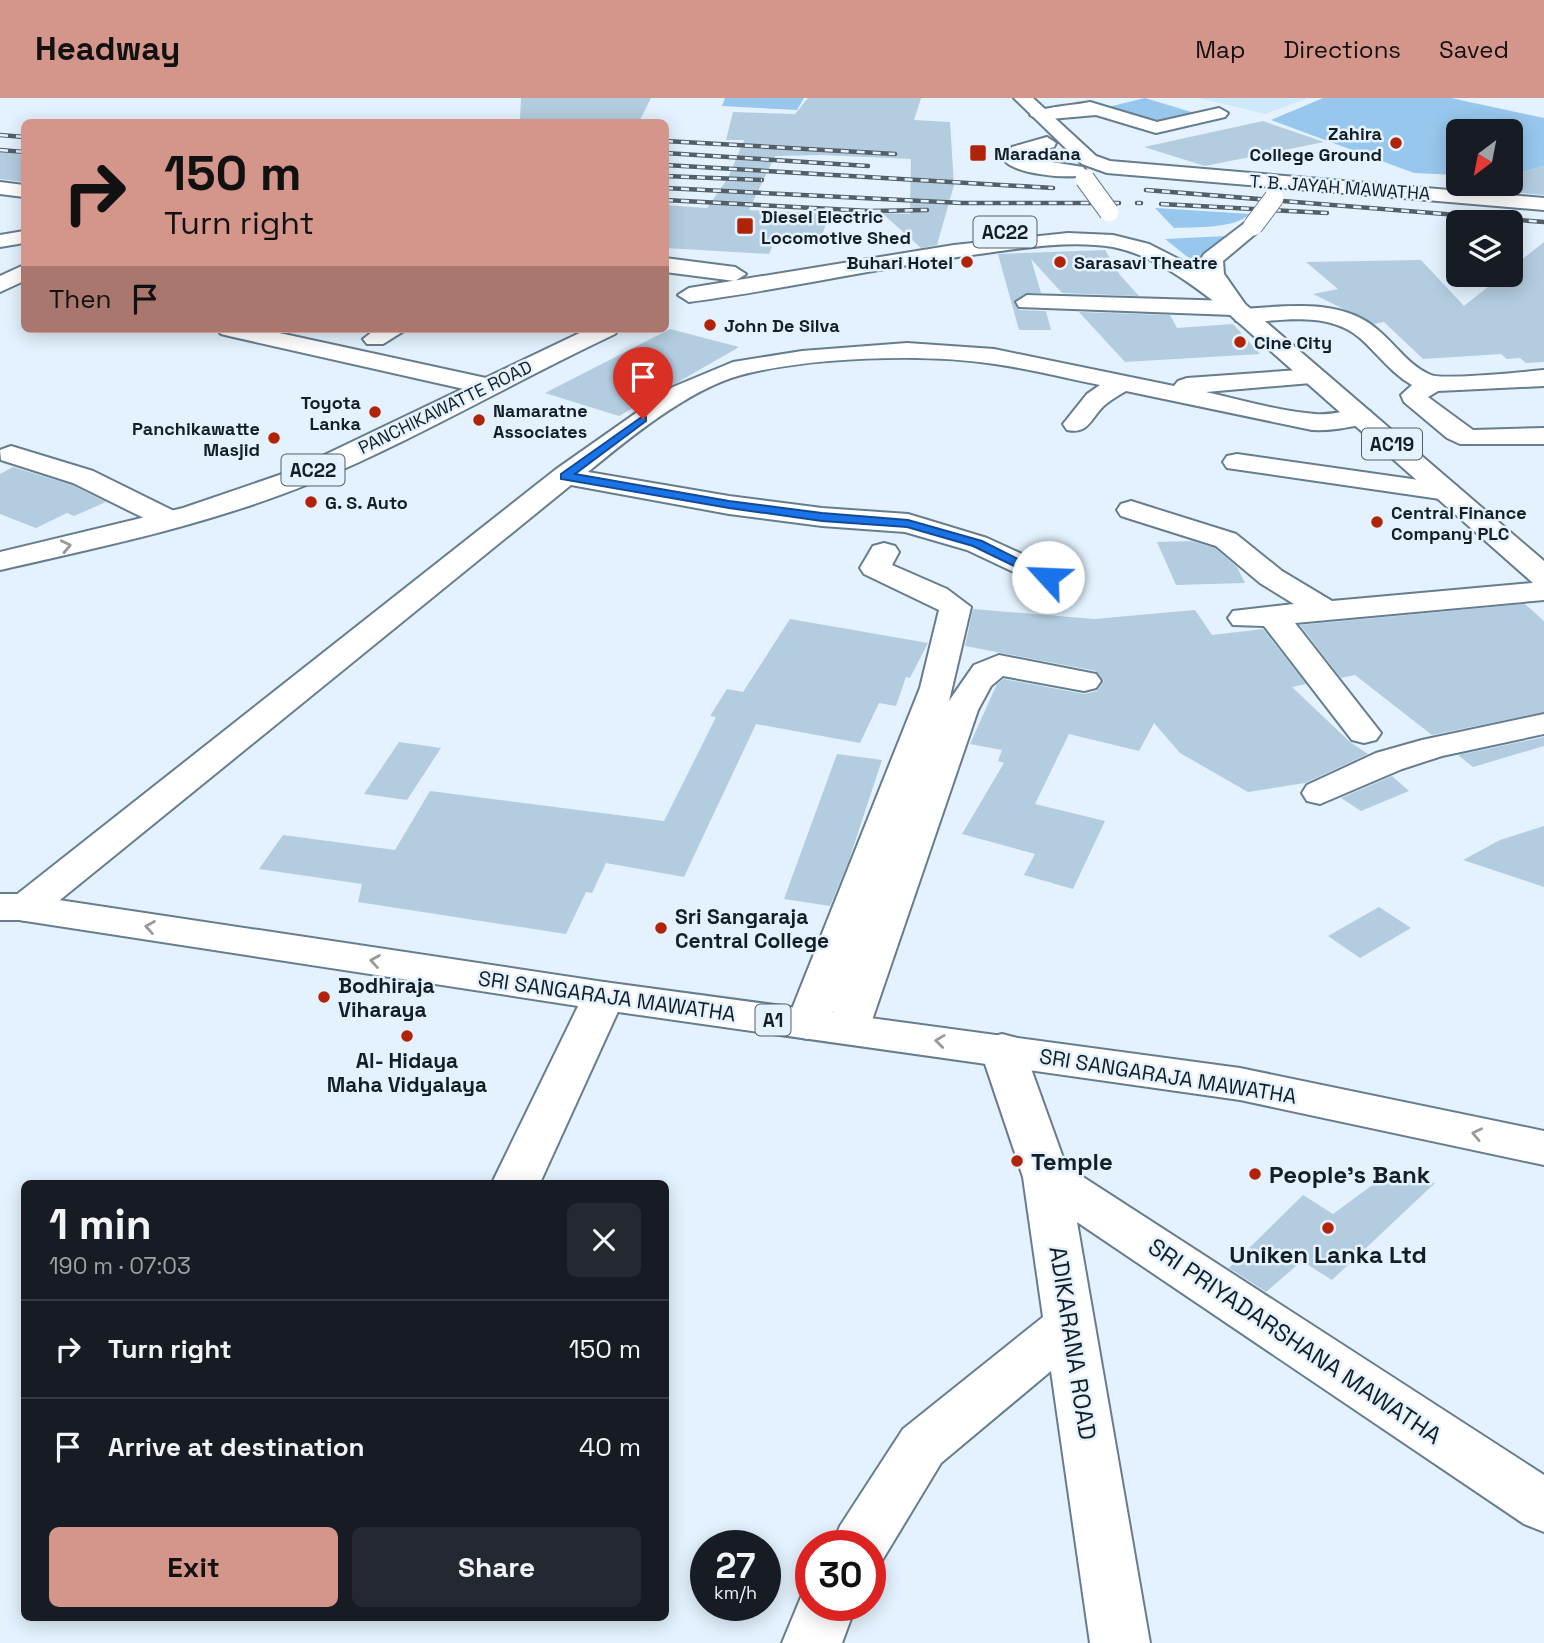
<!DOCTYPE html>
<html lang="en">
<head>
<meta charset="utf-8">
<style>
  :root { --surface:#171b24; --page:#242831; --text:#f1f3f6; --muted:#9ea1a6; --line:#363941; --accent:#d4958a }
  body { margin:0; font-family:"Space Grotesk",sans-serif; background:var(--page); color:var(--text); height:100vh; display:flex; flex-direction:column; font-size:26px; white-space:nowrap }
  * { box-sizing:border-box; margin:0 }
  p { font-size:23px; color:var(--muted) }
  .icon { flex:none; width:38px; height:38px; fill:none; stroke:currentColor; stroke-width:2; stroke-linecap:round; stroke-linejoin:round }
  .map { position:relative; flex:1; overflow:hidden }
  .drawer { position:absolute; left:21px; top:1082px; width:648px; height:441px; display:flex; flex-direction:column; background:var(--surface); border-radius:10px; box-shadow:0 4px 18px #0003 }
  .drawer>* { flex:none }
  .guide { position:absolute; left:21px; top:21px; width:648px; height:214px; border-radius:10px; box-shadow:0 4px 18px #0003; background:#d4958a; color:#111; overflow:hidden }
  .needle { width:46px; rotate:212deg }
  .fabs { position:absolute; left:1446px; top:21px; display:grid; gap:14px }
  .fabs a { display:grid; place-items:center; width:77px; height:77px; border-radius:10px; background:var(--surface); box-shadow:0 4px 18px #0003; font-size:35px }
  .speed { position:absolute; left:690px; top:1432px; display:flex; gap:14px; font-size:35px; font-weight:700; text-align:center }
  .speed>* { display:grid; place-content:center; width:91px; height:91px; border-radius:50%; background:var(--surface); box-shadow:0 4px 18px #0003; line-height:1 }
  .speed small { font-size:18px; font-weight:400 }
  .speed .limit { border:10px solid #d22; background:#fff; color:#111 }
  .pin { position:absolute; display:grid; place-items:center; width:60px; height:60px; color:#fff; margin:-72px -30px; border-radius:50% 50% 50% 0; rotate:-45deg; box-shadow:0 0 7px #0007 }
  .pin .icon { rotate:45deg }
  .me { position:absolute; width:77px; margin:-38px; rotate:295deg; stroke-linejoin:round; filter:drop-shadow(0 0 5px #0008) }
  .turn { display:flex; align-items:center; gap:24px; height:147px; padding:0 28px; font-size:32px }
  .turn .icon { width:91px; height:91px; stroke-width:2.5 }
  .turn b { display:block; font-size:49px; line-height:60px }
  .then { display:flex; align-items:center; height:66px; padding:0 28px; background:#0003; gap:14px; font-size:26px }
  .round { display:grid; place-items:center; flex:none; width:74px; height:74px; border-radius:10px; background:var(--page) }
  .summary { display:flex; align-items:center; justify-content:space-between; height:119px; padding:0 28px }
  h1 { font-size:42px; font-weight:700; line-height:52px }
  .cta { display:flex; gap:14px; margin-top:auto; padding:14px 28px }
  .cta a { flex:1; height:80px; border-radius:10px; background:var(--accent); color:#111; font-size:28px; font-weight:700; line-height:80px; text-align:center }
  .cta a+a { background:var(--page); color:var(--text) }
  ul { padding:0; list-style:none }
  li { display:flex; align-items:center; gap:21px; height:98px; padding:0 28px; border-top:2px solid var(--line) }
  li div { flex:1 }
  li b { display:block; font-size:26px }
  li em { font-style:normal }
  header { display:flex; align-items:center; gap:42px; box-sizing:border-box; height:98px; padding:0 35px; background:var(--accent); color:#111 }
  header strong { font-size:33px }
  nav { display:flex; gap:38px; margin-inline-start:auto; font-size:24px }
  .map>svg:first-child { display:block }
</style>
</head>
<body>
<header>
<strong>Headway</strong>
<nav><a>Map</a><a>Directions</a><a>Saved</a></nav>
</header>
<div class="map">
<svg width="1544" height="1545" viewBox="0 0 1544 1545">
  <rect width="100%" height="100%" fill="#e3f2fe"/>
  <path fill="#cfe8fc" d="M1199 0H1308L1265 16Z"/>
  <g fill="#97c7ec">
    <path d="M725 0H804L797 12 722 8Z"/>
    <path d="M1145 0 1198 16 1162 25 1108 9Z"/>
    <path d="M1323 0H1451L1544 20V68L1510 78V33H1458V77L1414 75 1271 22Z"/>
    <path d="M1155 110 1250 116C1234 131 1195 129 1174 130Z"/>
    <path d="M1227 138 1205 156 1204 172 1165 141Z"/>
  </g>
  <g fill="#b3ccdf">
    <path d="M521 0H651L639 24 520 21Z"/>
    <path d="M808 0H921L914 22 950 24 954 87 937 147 921 150 882 115 910 116 911 61 822 57 775 58 749 112 830 116 820 142 776 140 769 156 665 150V107L707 110 728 80 744 42H726L733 14 795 16Z"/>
    <path d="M1263 23 1324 44 1205 68 1144 49Z"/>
    <path d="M0 54 24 57V84L0 81Z"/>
    <path d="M1544 68V97L1510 94V78Z"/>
    <path d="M1544 144V264L1526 265 1520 260 1507 261 1501 256 1423 261 1384 224 1374 226 1313 196 1338 191 1306 164 1421 162 1464 208 1503 177H1510V171Z"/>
    <path d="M1105 152 1120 177 1139 198 1062 195 1031 161 1041 195H1026L1014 205 1019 212 1046 213 1051 232H1019L998 156Z"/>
    <path d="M1079 214 1170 217 1177 230 1233 226 1260 256 1125 264Z"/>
    <path d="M670 231 739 249 619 318 545 295Z"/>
    <path d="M13 369 72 387 106 404 74 418 67 415 36 430 0 416V376Z"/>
    <path d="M1191 443 1215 450 1237 469 1245 485 1176 487 1157 444Z"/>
    <path d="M1525 506 1544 523V614L1432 637 1355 577 1341 580 1300 527Z"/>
    <path d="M973 511 1094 521 1195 512 1212 537 1263 531 1306 586 1292 589 1350 644 1368 656 1305 685 1248 694 1180 655 1154 625 1139 653 1069 636 1035 706 1105 723 1073 791 1024 777 1035 756 962 736 1004 665 998 663 1002 652 970 646 997 586 1004 581 1084 596 1097 593 1104 583 1096 573 965 548Z"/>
    <path d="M790 521 928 545 910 580 906 579 896 608 879 605 860 645 756 626 684 779 606 765 592 795 586 794 566 836 358 804 362 786 259 771 283 737 395 752 430 693 664 723 716 619 710 618 727 591 743 594Z"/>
    <path d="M1544 639V648L1473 669 1458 657Z"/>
    <path d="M399 644 441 650 407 702 364 696Z"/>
    <path d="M837 656 882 662 848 765 830 808 784 801Z"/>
    <path d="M1392 678 1409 693 1361 713 1341 700Z"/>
    <path d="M1544 728V789L1463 762 1500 742Z"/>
    <path d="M1379 809 1411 830 1360 860 1328 838Z"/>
    <path d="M1390 1074 1435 1085 1332 1182 1302 1163 1266 1194 1229 1170 1303 1097 1333 1116Z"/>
  </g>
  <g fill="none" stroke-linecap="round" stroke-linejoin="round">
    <g stroke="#667d8e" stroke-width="4">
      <g id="minor">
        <path d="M1090 4 1157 24 1219 10 1228 15 1225 19 1156 35 1096 17 1039 22 1030 17C1038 9 1077 7 1090 4Z"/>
        <path d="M1047 39 1056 45 1054 49 1027 57 1026 60 1083 69 1086 73 1083 77C1067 81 1016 76 1005 63L1012 49Z"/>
        <path d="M24 133V145L0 149V137Z"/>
        <path d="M24 167V183L0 194V178Z"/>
        <path d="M1027 197 1233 203 1241 205 1244 211C1287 208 1343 200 1378 232 1395 246 1410 269 1431 277 1445 282 1524 274 1544 272V288L1438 293 1428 299 1473 332 1544 330V346H1460L1447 340 1404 304 1401 297 1412 287C1391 275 1378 256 1360 240 1329 213 1281 222 1244 225L1236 223 1233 217 1019 209 1016 204Z"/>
        <path d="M217 231H261L486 280 495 283 499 288 495 293 486 296 229 238 221 236Z"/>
        <path d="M376 231H407L383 246H367L363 241Z"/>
        <path d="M907 245 994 251 1174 288 1178 283 1187 280 1314 271 1323 274 1327 279 1323 284 1206 294C1241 302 1279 313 1315 316 1334 318 1352 309 1370 313L1374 319 1370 325C1350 329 1332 333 1312 332L1126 293C1119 297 1112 301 1106 306 1091 318 1090 337 1067 332L1063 326 1087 296 1100 287C1065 280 1030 271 995 266 925 255 809 259 741 277 689 291 629 340 588 374L729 398 822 410 908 416 987 440 1059 473 1063 479 1059 485 1048 488 1037 485 967 452 905 434 822 428 729 416 571 387 39 819 25 823 11 819 5 810 11 801 555 372 673 289 733 264 802 253Z"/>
        <path d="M11 348 93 373 178 415 182 421 178 427 168 430 158 427 73 385 1 362 0 352Z"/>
        <path d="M1237 356 1447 386 1457 388 1461 394 1457 400 1447 402 1227 370 1223 364 1227 358Z"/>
        <path d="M1131 403 1236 436 1282 473 1332 503 1544 484V502L1295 525 1381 635 1376 642 1364 645 1352 642 1264 528 1233 527 1228 520 1233 513 1294 506 1260 485 1216 448 1121 418 1117 412 1121 406Z"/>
        <path d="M884 445 895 448 899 454 892 467 947 491 971 509 949 603 974 567 999 557 1096 576 1101 583 1096 590 1084 593 1003 578 991 588 978 612 869 931 863 942 848 946 833 942 827 931 834 912 822 937 807 941 792 937 786 926 920 590 939 512 864 476 860 470 873 448Z"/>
        <path d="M1544 616V636L1442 658 1402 671 1320 706 1307 703 1302 695 1307 687 1376 655 1422 642Z"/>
        <path d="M604 884 619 888 625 898 540 1085H492L583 898 589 888Z"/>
        <path d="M1002 936 1017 940 1024 951 1066 1068 1544 1377V1434L1524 1426 1077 1124 1150 1545H1090L1051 1273 941 1365 880 1466 870 1470V1447H832L840 1428 903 1331 1043 1219 1023 1079 980 951 987 940Z"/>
        <path d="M810 1486V1507H856L842 1545H782L806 1487Z"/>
      </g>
    </g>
    <g stroke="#667d8e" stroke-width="4">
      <g id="major">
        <path d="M1014 0H1033L1096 58 1110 63 1544 100V112L1107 75 1082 66Z"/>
        <path d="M0 84 24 87V99L0 96Z"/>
        <path d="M1253 122 1263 128 1260 132 1223 163 1224 176 1245 206 1544 463V488L1533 485 1220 208C1187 183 1153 157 1113 149 1070 142 1022 150 979 156 882 169 786 191 689 204L678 197 689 190 954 147 1068 135 1113 137 1149 146 1202 173 1201 161 1204 156 1246 124Z"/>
        <path d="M665 160 735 169 746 176 735 183 665 174Z"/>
        <path d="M588 231H619L615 236C513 284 415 342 311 385 211 426 105 448 0 472V454L183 410 291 373Z"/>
      </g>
    </g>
    <g stroke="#667d8e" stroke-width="4">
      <path id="highway" d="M0 796H19L604 884 1240 970 1544 1033V1067L1240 1002 604 912 19 822H0Z"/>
    </g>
    <use href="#minor" fill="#fff" fill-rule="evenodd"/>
    <use href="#major" fill="#fff" fill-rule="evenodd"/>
    <use href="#highway" fill="#fff" fill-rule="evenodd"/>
    <g stroke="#535e67" stroke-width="4.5">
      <g id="rail">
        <path d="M0 37 24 39"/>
        <path d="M665 43 895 56"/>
        <path d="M0 52 24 54"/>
        <path d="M665 55 868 68"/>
        <path d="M665 67 1053 90"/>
        <path d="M665 78 762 82"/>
        <path d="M665 90 962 105H1119"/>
        <path d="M1146 92 1544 124"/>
        <path d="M665 102 870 113 927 112"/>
        <path d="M1137 105H1141"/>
        <path d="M1161 106 1327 115"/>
      </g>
    </g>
    <use href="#rail" stroke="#e3f2fe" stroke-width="2.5" stroke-dasharray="8" stroke-linecap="butt"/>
    <g stroke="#667d8e" stroke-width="21" stroke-linecap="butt">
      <g id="major-bridge">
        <path d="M1085 81 1109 114"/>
        <path d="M1253 128 1274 100"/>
      </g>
    </g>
    <use href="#major-bridge" stroke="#fff" stroke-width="19"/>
  </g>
  <defs><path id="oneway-chevron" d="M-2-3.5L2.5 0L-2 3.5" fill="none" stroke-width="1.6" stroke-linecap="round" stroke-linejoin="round" transform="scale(1.75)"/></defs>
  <g stroke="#969a9d">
    <use href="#oneway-chevron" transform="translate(66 448) rotate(-13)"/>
    <use href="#oneway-chevron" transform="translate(150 829) rotate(-171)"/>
    <use href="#oneway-chevron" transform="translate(375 863) rotate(-171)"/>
    <use href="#oneway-chevron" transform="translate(940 943) rotate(-173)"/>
    <use href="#oneway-chevron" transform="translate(1477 1036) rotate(-168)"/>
  </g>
  <path fill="#1a73e8" stroke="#114b97" stroke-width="2" d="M643 318 646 319V323L575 376 729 403 822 415 908 422 982 443 1054 479 1043 482 973 448 907 429 822 423 729 410 561 381V376Z"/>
  <g fill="#b02307" stroke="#e3f2fe" stroke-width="2.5">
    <circle cx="1396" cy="45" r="7"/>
    <rect x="969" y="46" width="18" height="18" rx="3.5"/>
    <rect x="736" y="119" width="18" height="18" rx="3.5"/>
    <circle cx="967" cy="164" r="7"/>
    <circle cx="1060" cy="164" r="7"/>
    <circle cx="710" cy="227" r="7"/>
    <circle cx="1240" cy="244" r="7"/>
    <circle cx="375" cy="314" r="7"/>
    <circle cx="479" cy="322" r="7"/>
    <circle cx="274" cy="340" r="7"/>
    <circle cx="311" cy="404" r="7"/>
    <circle cx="1377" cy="424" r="7"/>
    <circle cx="661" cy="830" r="7"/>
    <circle cx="324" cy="899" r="7"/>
    <circle cx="407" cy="938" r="7"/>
    <circle cx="1017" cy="1063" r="7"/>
    <circle cx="1255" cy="1076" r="7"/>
    <circle cx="1328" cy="1130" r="7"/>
  </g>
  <g text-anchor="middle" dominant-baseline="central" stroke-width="5" stroke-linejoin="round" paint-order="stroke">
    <g font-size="18" font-weight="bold" fill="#151e25" stroke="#e3f2fe" text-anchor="start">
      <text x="1382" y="35" text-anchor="end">Zahira<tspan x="1382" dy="21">College Ground</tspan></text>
      <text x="994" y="55">Maradana</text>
      <text x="761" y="118">Diesel Electric<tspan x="761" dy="21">Locomotive Shed</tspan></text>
      <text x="953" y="164" text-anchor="end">Buhari Hotel</text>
      <text x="1074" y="164">Sarasavi Theatre</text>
      <text x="724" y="227">John De Silva</text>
      <text x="1254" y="244">Cine City</text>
      <text x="361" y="304" text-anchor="end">Toyota<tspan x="361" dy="21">Lanka</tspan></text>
      <text x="493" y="312">Namaratne<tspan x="493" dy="21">Associates</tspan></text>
      <text x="260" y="330" text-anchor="end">Panchikawatte<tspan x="260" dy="21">Masjid</tspan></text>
      <text x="325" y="404">G. S. Auto</text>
      <text x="1391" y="414">Central Finance<tspan x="1391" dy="21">Company PLC</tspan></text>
    </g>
    <g font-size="18" fill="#151e25" stroke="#e3f2fe">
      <text transform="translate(1340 89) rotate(4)">T. B. JAYAH MAWATHA</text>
      <text transform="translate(445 309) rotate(-26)">PANCHIKAWATTE ROAD</text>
    </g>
    <g fill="#e3f2fe" stroke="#535e66" stroke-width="2">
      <rect x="973.5" y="118.5" width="63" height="31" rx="5"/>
      <rect x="1362" y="330.5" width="60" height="31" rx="5"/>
      <rect x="281.5" y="356.5" width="63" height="31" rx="5"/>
      <rect x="755.5" y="906.5" width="35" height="31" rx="5"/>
    </g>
    <g font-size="19" font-weight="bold" fill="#151e25">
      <text x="1005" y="134">AC22</text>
      <text x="1392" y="346">AC19</text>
      <text x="313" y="372">AC22</text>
      <text x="773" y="922">A1</text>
    </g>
    <g font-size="21" font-weight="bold" fill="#151e25" stroke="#e3f2fe" text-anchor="start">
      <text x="675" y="818">Sri Sangaraja<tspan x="675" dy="24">Central College</tspan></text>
      <text x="338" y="887">Bodhiraja<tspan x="338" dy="24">Viharaya</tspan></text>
      <text x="407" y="962" text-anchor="middle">Al- Hidaya<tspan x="407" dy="24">Maha Vidyalaya</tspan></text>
    </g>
    <g font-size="21" fill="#151e25" stroke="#e3f2fe">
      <text transform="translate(607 898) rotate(8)">SRI SANGARAJA MAWATHA</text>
      <text transform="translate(1168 978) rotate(9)">SRI SANGARAJA MAWATHA</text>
    </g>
    <g font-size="24" font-weight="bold" fill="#151e25" stroke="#e3f2fe" text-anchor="start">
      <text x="1031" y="1063">Temple</text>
      <text x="1269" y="1076">People's Bank</text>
      <text x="1328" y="1156" text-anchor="middle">Uniken Lanka Ltd</text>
    </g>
    <g font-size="24" fill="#151e25" stroke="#e3f2fe">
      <text transform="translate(1295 1243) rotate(34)">SRI PRIYADARSHANA MAWATHA</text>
      <text transform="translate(1073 1245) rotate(81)">ADIKARANA ROAD</text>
    </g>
  </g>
</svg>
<div class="fabs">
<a><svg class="needle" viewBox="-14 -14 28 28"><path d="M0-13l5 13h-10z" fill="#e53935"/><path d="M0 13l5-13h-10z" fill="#9ea1a6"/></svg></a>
<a><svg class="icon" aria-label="layers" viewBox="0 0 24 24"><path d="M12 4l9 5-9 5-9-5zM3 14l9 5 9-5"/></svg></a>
</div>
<div class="speed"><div>27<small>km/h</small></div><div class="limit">30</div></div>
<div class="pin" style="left:643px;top:321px;background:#d93025"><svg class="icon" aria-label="arrive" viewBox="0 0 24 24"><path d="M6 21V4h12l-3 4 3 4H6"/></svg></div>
<svg class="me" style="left:1048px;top:479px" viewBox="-20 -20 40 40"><circle r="19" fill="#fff"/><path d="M0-13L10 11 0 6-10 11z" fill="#1a73e8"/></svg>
<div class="guide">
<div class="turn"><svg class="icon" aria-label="right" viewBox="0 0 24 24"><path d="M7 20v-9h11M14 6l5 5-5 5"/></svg><div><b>150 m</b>Turn right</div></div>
<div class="then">Then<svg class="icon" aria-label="arrive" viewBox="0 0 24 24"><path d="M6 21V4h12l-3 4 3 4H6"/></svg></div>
</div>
<section class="drawer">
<div class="summary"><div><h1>1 min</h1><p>190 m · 07:03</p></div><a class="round"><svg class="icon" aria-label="close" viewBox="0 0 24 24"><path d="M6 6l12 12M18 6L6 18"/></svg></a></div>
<ul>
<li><svg class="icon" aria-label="right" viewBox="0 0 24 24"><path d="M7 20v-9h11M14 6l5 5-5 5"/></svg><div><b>Turn right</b></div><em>150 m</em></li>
<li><svg class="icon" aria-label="arrive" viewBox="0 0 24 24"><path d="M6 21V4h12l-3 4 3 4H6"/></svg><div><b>Arrive at destination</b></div><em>40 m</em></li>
</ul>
<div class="cta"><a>Exit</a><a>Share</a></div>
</section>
</div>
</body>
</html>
